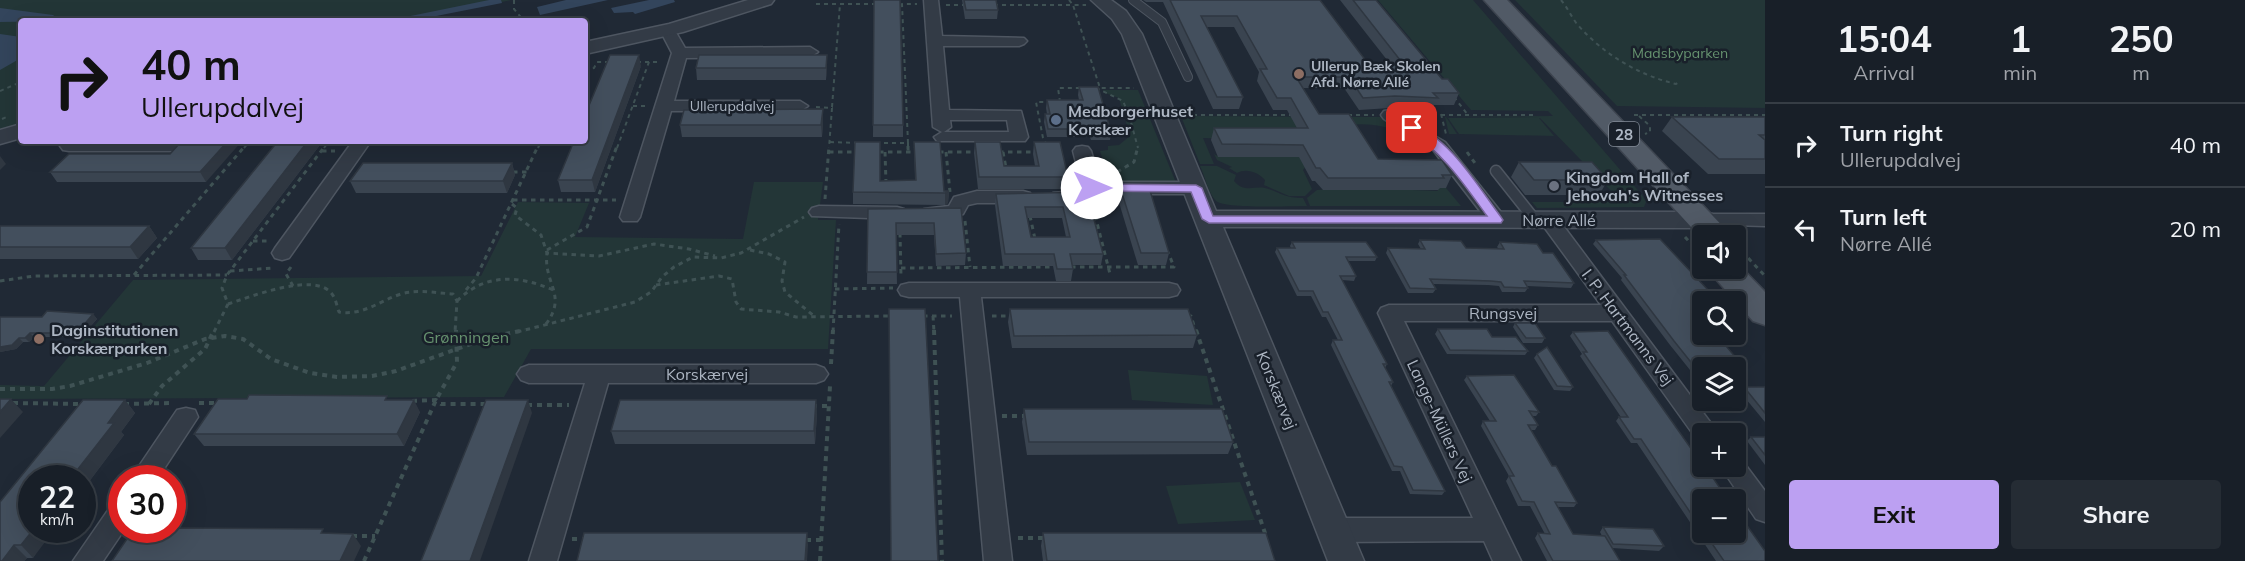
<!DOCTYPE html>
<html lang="en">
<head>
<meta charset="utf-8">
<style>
  :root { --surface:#181f28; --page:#252c34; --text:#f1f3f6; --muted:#9fa2a8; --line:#363d45; --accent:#bca0f2 }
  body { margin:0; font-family:Mulish,sans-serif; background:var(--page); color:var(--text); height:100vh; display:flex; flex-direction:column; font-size:22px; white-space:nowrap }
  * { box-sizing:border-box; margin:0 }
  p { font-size:20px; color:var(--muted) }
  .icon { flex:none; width:33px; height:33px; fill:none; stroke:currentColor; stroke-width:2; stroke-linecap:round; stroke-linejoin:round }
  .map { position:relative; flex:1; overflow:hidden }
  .side { display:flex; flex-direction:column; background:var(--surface); width:480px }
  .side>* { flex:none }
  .hud { position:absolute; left:18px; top:18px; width:570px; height:126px; border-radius:6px; box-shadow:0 6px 24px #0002,0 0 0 2px var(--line); background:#bca0f2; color:#111; overflow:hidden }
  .buttons { position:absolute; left:1692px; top:225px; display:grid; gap:12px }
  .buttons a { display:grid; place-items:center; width:54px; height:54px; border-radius:6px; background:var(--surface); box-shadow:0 6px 24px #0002,0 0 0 2px var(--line); font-size:30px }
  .speed { position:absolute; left:18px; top:465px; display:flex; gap:12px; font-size:30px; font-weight:700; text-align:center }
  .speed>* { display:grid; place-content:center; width:78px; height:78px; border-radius:50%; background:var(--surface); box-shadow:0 6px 24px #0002,0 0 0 2px var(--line); line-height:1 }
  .speed small { font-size:15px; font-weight:400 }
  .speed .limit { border:9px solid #d22; background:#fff; color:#111 }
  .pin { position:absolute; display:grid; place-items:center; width:51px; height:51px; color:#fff; margin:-26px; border-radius:12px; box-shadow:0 3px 9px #0006 }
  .me { position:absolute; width:66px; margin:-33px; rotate:90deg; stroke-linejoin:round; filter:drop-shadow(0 0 4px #0008) }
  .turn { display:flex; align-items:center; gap:21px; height:126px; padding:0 24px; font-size:27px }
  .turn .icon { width:78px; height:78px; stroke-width:2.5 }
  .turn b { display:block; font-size:42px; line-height:51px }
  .eta { display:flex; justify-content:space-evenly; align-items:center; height:102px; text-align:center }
  .eta b { font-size:36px; font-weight:700; line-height:42px }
  .primary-button { display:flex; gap:12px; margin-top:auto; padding:12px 24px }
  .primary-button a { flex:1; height:69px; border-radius:6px; background:var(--accent); color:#111; font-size:24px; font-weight:700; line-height:69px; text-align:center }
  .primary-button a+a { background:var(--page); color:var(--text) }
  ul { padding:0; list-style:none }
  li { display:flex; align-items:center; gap:18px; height:84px; padding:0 24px; border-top:2px solid var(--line) }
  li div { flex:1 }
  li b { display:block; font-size:22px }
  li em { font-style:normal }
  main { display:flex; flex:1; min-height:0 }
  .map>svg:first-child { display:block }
</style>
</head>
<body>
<main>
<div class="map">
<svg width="1765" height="561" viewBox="0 0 1765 561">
  <rect width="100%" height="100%" fill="#202935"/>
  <g fill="#233637">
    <path d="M0 0H511L411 21H21V125L0 132Z"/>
    <path d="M1378 0H1473L1642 195 1646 202 1644 207 1537 208 1532 202H1613L1617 197 1540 118 1446 117 1457 134H1449L1445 117 1553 116 1548 111 1471 110Z"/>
    <path d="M1515 0H1765V108L1617 106Z"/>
    <path d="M1103 90H1138L1177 185H1106L1103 173H1094L1093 166H1105L1100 151 1108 150V146L1119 145 1130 136 1119 98 1105 93Z"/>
    <path d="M1181 116 1381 117C1404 126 1425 139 1442 158H1438C1420 134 1379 121 1350 125 1333 128 1317 138 1300 139 1268 141 1235 139 1203 138L1214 164H1200Z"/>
    <path d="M1448 118H1539L1554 136 1459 134Z"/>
    <path d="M1214 154 1219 157 1234 154 1235 157H1304L1307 165 1303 170 1312 189 1305 196H1289L1264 185 1265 180C1258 172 1246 168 1237 173L1229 168 1232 167 1217 160Z"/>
    <path d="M1200 166H1217L1236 175 1234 181C1244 193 1254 186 1265 188 1281 192 1283 198 1303 198L1307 206C1292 206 1225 209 1216 201 1208 193 1205 176 1200 166Z"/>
    <path d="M754 182H823L818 220H836L828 349H531L504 397 0 399V385L44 386 133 280 481 276 518 202 589 203 575 237 743 239Z"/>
    <path d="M1356 187 1358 190H1384L1392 187 1394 190 1410 188 1412 190 1438 191 1436 188H1446L1461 206H1310L1307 198 1317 190Z"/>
    <path d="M1128 370 1207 376 1213 405 1132 400Z"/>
    <path d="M1240 482 1255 520 1178 524 1166 486Z"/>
  </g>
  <g fill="#33455c">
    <path d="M489 0H501L502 3 411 21H386Z"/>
    <path d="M566 0H608L540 15 537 7Z"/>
    <path d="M649 0H674L675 2 635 14 633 12 614 13 611 8Z"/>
    <path d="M0 8 53 15 60 21 0 22Z"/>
    <path d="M0 34 21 37V58L0 70Z"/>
  </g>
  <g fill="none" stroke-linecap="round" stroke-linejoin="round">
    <g stroke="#4e5661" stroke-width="10">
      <path id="service-far1" d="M1133 0 1162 22 1188 77"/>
    </g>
    <g stroke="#4e5661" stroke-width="13">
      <path id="service" d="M1496 171 1535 220"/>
    </g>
    <g stroke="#4e5661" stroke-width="3">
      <g id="minor">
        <path d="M924 0H938L942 36 1024 38 1027 41 1024 44 1019 46H943L949 110 1021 111 1028 137 1025 141H937L934 137 942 132 933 127ZM950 120H1007L1009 132H944L951 127Z"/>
        <path d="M669 27 674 29 685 48 810 47 818 52 810 57 686 58 674 101H800L808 106 800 111H671L640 217 637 221H623L620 217 672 53 661 32Z"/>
        <path d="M1390 110 1445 142 1504 216 1507 220 1504 224H1490L1433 150 1384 119 1381 115 1384 111Z"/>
        <path d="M61 141H205L213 146 210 150 204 151H69L63 150 60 146Z"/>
        <path d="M353 141H371L289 258 282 260 275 258 272 253 275 248Z"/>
        <path d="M1082 146 1088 147 1091 151 1100 182H1195L1202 184 1204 188 1202 192 1195 194H1096L1080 203 1053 201 1051 197 1053 193 1076 191 1082 186 1073 151 1076 147Z"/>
        <path d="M977 191H1023L1030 193 1032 197 1030 201 1023 203H977L968 205 963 214C950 218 938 221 924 217L921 213 924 209 949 206 954 197Z"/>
        <path d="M819 206 897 207 904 209 907 213 904 217 897 219 812 216 809 212 812 208Z"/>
        <path d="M1549 214 1556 216 1719 434H1702V442L1698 441 1612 321H1404L1521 561H1493L1484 541 1334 542 1324 538 1320 530 1324 522 1334 518H1473L1378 313 1381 308 1389 305H1601L1539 220 1542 216Z"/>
        <path d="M1703 214H1765V226L1696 224 1693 220 1696 216Z"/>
        <path d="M909 283H1169L1177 285 1180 290 1177 295 1169 297H981L1012 561H984L960 297H909L901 295 898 290 901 285Z"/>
        <path d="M529 365H816L824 368 828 374 824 380 816 383H608L557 561H529L585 383H529L521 380 517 374 521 368Z"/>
        <path d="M186 408 195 410 198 417 158 478H131L177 410Z"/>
        <path d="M1736 457 1741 459 1765 491V522L1756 519 1720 466H1736Z"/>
        <path d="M122 500V530H124L103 561H73L113 503Z"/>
      </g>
    </g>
    <g stroke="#4e5661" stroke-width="3">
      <g id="tertiary">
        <path d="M748 0H774L771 4 683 32 585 54V42L669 24Z"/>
        <path d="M1091 0H1111L1126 11 1142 34 1216 211 1703 212 1712 214 1716 220 1712 226 1703 228 1223 227 1364 561H1328L1122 34 1112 19Z"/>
        <path d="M21 124V138L0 144V130Z"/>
      </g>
    </g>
    <g stroke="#3d444f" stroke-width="3">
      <g id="primary">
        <path d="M1484 0H1507L1732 236H1702V239Z"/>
        <path d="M1736 262 1765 292V325L1753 321 1706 268H1736Z"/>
      </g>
    </g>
    <g stroke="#3f5254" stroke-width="2" stroke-dasharray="4 4" stroke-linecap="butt">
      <path d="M514 0V9L524 21"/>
      <path d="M1069 0 1073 5H1086"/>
      <path d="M1561 0C1567 7 1571 16 1577 24 1603 54 1638 75 1676 84L1680 81"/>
      <path d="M816 4H876"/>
      <path d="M946 5H966"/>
      <path d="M994 5H1073L1100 88H1134"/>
      <path d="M571 21 580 19"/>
      <path d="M637 62H660"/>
      <path d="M585 70 594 68 597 62H609"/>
      <path d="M1096 88 1123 101 1129 115"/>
      <path d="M0 91 21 82"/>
      <path d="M1454 97 1468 115"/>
      <path d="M1060 102 1058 88H1081"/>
      <path d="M633 106H646"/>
      <path d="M816 107 832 108 829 148"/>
      <path d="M832 107 840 4"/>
      <path d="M1441 114 1446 134"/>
      <path d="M1137 115H1129L1138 148"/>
      <path d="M1193 115H1293"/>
      <path d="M1348 115H1374"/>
      <path d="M1417 115H1536"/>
      <path d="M1634 115H1765"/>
      <path d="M1639 116 1650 126V132L1645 134"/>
      <path d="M2 119 9 116"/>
      <path d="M830 142 858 143"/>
      <path d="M876 143H908L902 4H917"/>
      <path d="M908 143V148"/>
      <path d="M1047 145 1043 138 1036 102H1050"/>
      <path d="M244 148 250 141"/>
      <path d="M324 148 329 141"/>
      <path d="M538 148 541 141"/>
      <path d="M617 148 649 62"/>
    </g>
    <g stroke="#3f5254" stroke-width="3" stroke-dasharray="4.5 4.5" stroke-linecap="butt">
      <path d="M908 146V149L917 148"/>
      <path d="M322 151H335"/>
      <path d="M829 152H857"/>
      <path d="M879 152H917"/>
      <path d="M885 152 886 183"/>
      <path d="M939 152H977"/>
      <path d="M946 152 950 192"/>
      <path d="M999 152H1037"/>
      <path d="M1003 152 1006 168"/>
      <path d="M1467 152 1477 166"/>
      <path d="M513 172H527"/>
      <path d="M1117 172 1134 162 1138 146"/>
      <path d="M825 199 829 146"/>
      <path d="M513 200H616"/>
      <path d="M512 204 517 208 515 215 541 235 547 253 599 256 654 244 689 249 715 256"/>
      <path d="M1093 207 1110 274"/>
      <path d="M1030 216 1035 239"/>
      <path d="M965 221 970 267"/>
      <path d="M900 233 901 277"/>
      <path d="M1685 237 1702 256"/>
      <path d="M253 241H269"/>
      <path d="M1736 245 1765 276"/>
      <path d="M547 250 587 227 617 146"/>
      <path d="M750 250 769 254 785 262 782 281 785 292 814 316"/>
      <path d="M291 267 286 274 293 286"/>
      <path d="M1071 267H1174L1168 252"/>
      <path d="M901 268 1055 267"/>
      <path d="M230 271 274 268"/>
      <path d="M134 275 245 146"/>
      <path d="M0 281 34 276 227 275"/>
      <path d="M656 285 719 276 732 279 736 302 741 309 779 312 796 317 892 316"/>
      <path d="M835 289 893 288"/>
      <path d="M466 290 476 278 538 146"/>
      <path d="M457 301C485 273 519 275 553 290"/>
      <path d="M228 304C250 297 315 271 332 294 336 299 337 307 339 312 363 316 379 301 401 294 418 289 436 293 453 294L457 301 455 332"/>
      <path d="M923 316H952"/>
      <path d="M933 316 934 332"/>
      <path d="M992 316H1012"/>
      <path d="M1187 316H1191L1196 332"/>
      <path d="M546 324C568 295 543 283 547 253"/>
      <path d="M214 332 228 304 222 288 227 275 325 146"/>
      <path d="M517 332 635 302 651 292 662 277 674 267 693 257 721 258 741 253 804 217"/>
      <path d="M833 332 839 224"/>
    </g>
    <g stroke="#3f5254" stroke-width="4" stroke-dasharray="5 5" stroke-linecap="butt">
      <path d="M934 330 942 561"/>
      <path d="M1196 330 1266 536"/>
      <path d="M831 364 833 330"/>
      <path d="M0 389H52L70 386 147 363 205 339 225 336 243 339 271 359 310 373 337 377 372 376 396 371 490 337 525 330"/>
      <path d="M412 401 436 400 441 404H488"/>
      <path d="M13 403 81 404"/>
      <path d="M199 403H219"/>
      <path d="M124 404 171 403"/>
      <path d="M149 404 162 386 205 349 214 330"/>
      <path d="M527 405H569"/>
      <path d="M812 406H829"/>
      <path d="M1002 416H1026"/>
      <path d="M352 536H375"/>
      <path d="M1018 538H1044"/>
      <path d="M572 539H586"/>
      <path d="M806 540H821"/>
      <path d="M364 561 436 400 457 362 456 330"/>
      <path d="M820 561 830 386"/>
    </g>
    <use href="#service-far1" stroke="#333b46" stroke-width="8"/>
    <use href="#service" stroke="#333b46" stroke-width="10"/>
    <use href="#minor" fill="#333b46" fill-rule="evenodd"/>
    <use href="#tertiary" fill="#333b46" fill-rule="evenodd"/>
    <use href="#primary" fill="#515a66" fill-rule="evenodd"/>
  </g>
  <g fill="#3a4450" fill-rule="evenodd">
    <path d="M874 0 903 125V137H873Z"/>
    <path d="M962 0H996L998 10 997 19H965Z"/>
    <path d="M1143 0H1320L1369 65H1391L1340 0H1376L1442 79 1459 93 1454 105H1434L1432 110 1390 108 1359 110 1344 88H1303L1319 114 1378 159 1452 175 1446 188H1440L1438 190H1323L1315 181H1312L1299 157H1218L1211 140 1214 128H1297L1287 110H1273L1257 81 1259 72 1234 27H1207L1243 97 1239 109H1213L1163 2H1146Z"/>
    <path d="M641 66 595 192H561L558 180Z"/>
    <path d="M827 66 826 80H697L696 68Z"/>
    <path d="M1079 87 1111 132 1110 140H1091L1090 137H1047L1044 122 1045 114H1047L1046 108 1047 100H1079L1078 95Z"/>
    <path d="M1672 117H1765V174H1708L1662 131Z"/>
    <path d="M823 121 822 137H682L680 125Z"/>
    <path d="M278 141H323L232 260H198L191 248Z"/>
    <path d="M215 142 206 182H57L50 172 170 154Z"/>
    <path d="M914 142 944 191H949L948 203 945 205 853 204V192L880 181 915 180Z"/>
    <path d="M975 142 1004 166H1035L1033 154 1034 142 1068 177 1066 189H978L974 153Z"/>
    <path d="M1519 162 1608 180 1599 195H1525L1511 177Z"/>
    <path d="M512 163 515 175 507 193H356L350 181Z"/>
    <path d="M1119 184 1169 253 1166 265H1138L1117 196Z"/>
    <path d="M996 194 1095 207 1093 217 1103 254 1101 265H1072L1073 269 1071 281H1056L1053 266H1003L995 205ZM1027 218H1062L1066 237H1031Z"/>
    <path d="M961 208 966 253 965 265 936 266 934 235H896L897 284H867L868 209Z"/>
    <path d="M0 226H149L157 238 138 259H0Z"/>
    <path d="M1420 240 1466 248 1499 249 1497 247 1500 242 1543 253 1574 283 1571 288 1527 286 1528 288 1525 292H1502L1499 286 1488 285 1433 284 1436 289 1433 293H1408L1386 253 1388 248 1421 249 1418 244Z"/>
    <path d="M1596 240 1702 302V334L1737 359 1733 364 1722 363 1702 368V385L1670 345 1621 280 1622 278 1593 244Z"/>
    <path d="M1292 242 1377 257 1375 261H1348L1356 276 1354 281 1342 280 1387 364 1385 368 1393 382 1391 386 1445 491 1442 495 1410 494 1400 471H1392L1331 345 1333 340H1338L1326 317H1322L1311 296H1297L1275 252 1277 248H1291L1290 246Z"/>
    <path d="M1010 309 1197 335 1193 348H1012L1008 322Z"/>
    <path d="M93 314 97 319 81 337H34L29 342H23L16 349 0 352V317H42Z"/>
    <path d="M1515 323 1545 338 1542 343H1523L1513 327Z"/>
    <path d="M1438 329 1492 337 1528 351 1525 355 1447 354 1435 334Z"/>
    <path d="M1573 332 1702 500V532H1736L1765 561H1716L1637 443H1631L1616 421 1619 417H1621L1580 356 1582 354 1570 336Z"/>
    <path d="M1537 354 1573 387 1570 391 1554 390 1534 358Z"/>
    <path d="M1467 376 1539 412 1536 416H1532L1538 425 1535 430H1531L1552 466 1577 503 1574 507H1557L1573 534 1602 536 1600 532 1603 527 1664 546 1659 551 1612 548 1620 561H1547L1535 538 1538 533 1545 534 1530 506H1518L1506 481 1509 476 1481 426 1483 421H1490L1464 380Z"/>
    <path d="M1736 380 1742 388 1744 387H1765V422L1741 393 1740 394H1736Z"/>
    <path d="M125 400 135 413 121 432 124 435 82 491V478L33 558H27L24 561H0Z"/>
    <path d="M389 400 420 412 404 446H204L194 434Z"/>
    <path d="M816 400 817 413 815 444H615L611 431Z"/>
    <path d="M1024 409 1233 442 1228 454 1027 455 1022 422Z"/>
    <path d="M1751 437H1765V465L1747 441Z"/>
    <path d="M1043 533 1275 561H1043L1041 546Z"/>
  </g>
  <g fill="#2f3741">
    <path d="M639 55 641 66 595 192 592 180Z"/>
    <path d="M827 55V66L826 80V68Z"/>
    <path d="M823 109V121L822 137 821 125Z"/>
    <path d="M228 141H242L206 182 200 172Z"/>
    <path d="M308 141H323L232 260 225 248Z"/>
    <path d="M0 156 6 164 0 170Z"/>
    <path d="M512 163 515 175 507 193 503 181Z"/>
    <path d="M949 191 948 203 945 205V193Z"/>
    <path d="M149 226 157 238 138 259 130 247Z"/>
    <path d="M93 314 97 319 81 337 77 333Z"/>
    <path d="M30 333 34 337 29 342 25 338Z"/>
    <path d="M19 338 23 342 16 349 0 352V347Z"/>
    <path d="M11 399 23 412 0 438V412Z"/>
    <path d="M125 400 135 413 121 432 124 435 82 491V478H71L108 423Z"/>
    <path d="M414 400 420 412 404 446 397 434Z"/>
    <path d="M528 400 532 413 480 561H470Z"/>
    <path d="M816 400 817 413 815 444 814 431Z"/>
    <path d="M33 530H54L33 558 21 545Z"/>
    <path d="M807 533 808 545 807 561H805Z"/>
    <path d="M353 534 361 546 354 561H340Z"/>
    <path d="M14 545 27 558 24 561H2Z"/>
  </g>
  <g fill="#434f5d" stroke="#2f3741" stroke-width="1.5" fill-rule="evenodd">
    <path d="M874 0H900L903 125H873Z"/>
    <path d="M964 0H996L998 10H966Z"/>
    <path d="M1170 0H1320L1369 65H1404L1353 0H1376L1442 79H1448L1459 93H1433L1438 98 1395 96 1363 98 1349 77H1296L1319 114H1349L1378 159 1442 160 1452 175H1442L1444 178H1328L1320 168H1316L1303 145 1222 144 1214 128H1308L1291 98H1277L1260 69H1267L1237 16H1201L1243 97H1217Z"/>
    <path d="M610 55H639L592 180H558L574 141H585V115Z"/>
    <path d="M699 55H827L826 68H696Z"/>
    <path d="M1079 87H1098L1111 132H1092V129H1048L1045 114H1050L1047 100H1083Z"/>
    <path d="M823 109 821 125H680L684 110Z"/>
    <path d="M1672 117H1765V135H1759L1765 140V159H1719Z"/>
    <path d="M216 141H228L200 172H50L69 154H170L180 143 215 142Z"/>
    <path d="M278 141H308L225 248H191Z"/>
    <path d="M855 142H880V181L916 180 914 142H940L944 191H949L945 193 853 192Z"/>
    <path d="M975 142H1000L1004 166H1039L1034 142H1060L1068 177H979Z"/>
    <path d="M1519 162H1592L1608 180H1534Z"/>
    <path d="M363 163H512L503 181H350Z"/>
    <path d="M1119 184H1148L1169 253H1141Z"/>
    <path d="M1091 192 1095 207 1091 208 1103 254H1070L1073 269H1057L1054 254H1005L996 194ZM1025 207H1063L1070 237H1031Z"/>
    <path d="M961 208 966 253 936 254 934 223H896L897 272H867L868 209Z"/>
    <path d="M0 226H149L130 247H0Z"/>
    <path d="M1660 239 1710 292H1721L1729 302H1702V315H1699L1702 319V334H1716L1737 359H1718L1725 368H1702V376L1674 341 1624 275H1626L1596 240Z"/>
    <path d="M1420 240 1461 241 1466 248 1504 249 1500 242 1537 244 1543 253H1553L1574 283 1524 281 1528 288 1504 287 1501 282 1491 281 1430 279 1436 289 1410 288 1388 248 1425 249Z"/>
    <path d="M1292 242H1366L1377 257H1346L1356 276H1340L1387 364H1383L1393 382H1389L1445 491 1413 490 1402 467 1394 466 1333 340H1342L1328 312H1323L1313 291H1299L1277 248H1295Z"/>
    <path d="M889 309H925L938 561H891Z"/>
    <path d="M1010 309H1188L1197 335 1014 336Z"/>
    <path d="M47 311 93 314 77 333H30L25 338H19L12 345 0 347V317H42Z"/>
    <path d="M1515 323H1535L1545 338H1526Z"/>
    <path d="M1438 329H1487L1492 337H1516L1528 351 1450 350Z"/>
    <path d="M1608 331 1702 464V466H1705L1728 500H1702V530L1641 439H1634L1619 417H1628L1583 352H1587L1573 332Z"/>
    <path d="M1547 347 1573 387 1557 386 1537 354Z"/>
    <path d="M1514 375 1539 412 1529 411 1538 425H1528L1552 466H1556L1577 503 1555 502 1573 534 1605 536 1620 561H1553L1538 533 1550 534 1534 502 1522 501 1509 476H1514L1483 421H1496L1467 376Z"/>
    <path d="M1736 380 1744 390 1736 389Z"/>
    <path d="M1744 387H1765V413Z"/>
    <path d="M249 395 387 396 385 400H414L397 434H194L218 399H247Z"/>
    <path d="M0 399H11L0 412Z"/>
    <path d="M83 400H125L108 423H114L71 478H32V530H33L21 545H14L2 561H0V502Z"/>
    <path d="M486 400H528L470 561H421Z"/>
    <path d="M620 400H816L814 431H611Z"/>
    <path d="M1024 409H1222L1233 442H1029Z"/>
    <path d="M1751 437H1765V455Z"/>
    <path d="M1736 510 1765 551V561H1724L1704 532H1736Z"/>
    <path d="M1603 527 1653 529 1664 546 1613 544Z"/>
    <path d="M172 528 323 529 321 533 353 534 340 561H112L131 533H164L166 530H172Z"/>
    <path d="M584 533H807L805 561H577Z"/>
    <path d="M1043 533H1266L1275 561H1047Z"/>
  </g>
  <path fill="#bca0f2" stroke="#7a689d" stroke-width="1.5" d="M1412 125C1449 136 1479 188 1501 217L1503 220 1501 223H1209L1202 219 1191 192 1092 191 1086 188 1092 184 1196 185 1202 188 1213 216H1487C1463 183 1444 153 1408 131V126Z"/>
  <g fill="#8d6e63" stroke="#19202a" stroke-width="2">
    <circle cx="1299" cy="74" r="6"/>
    <circle cx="39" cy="339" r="6"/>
  </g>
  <circle fill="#5c6f8a" stroke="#19202a" stroke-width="2" cx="1056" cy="120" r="6"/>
  <circle fill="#6b7280" stroke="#19202a" stroke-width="2" cx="1554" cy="186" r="6"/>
  <g text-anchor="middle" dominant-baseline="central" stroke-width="5" stroke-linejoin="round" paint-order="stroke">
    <g font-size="14" fill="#66926f" stroke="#19202a">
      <text x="1680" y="53">Madsbyparken</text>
    </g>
    <g font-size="14" font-weight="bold" fill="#adb6c3" stroke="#19202a" text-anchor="start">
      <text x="1311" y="66">Ullerup Bæk Skolen<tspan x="1311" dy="16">Afd. Nørre Allé</tspan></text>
    </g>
    <g font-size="14" fill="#adb6c3" stroke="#19202a">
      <text x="732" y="106">Ullerupdalvej</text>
    </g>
    <rect fill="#19202a" stroke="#818995" stroke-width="1.5" x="1609" y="122" width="30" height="24" rx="4.5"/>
    <g font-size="15" font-weight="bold" fill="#adb6c3">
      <text x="1624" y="134">28</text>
    </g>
    <g font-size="16" font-weight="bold" fill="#adb6c3" stroke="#19202a" text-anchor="start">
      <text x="1068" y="111">Medborgerhuset<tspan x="1068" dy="18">Korskær</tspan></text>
      <text x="1566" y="177">Kingdom Hall of<tspan x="1566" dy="18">Jehovah's Witnesses</tspan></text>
      <text x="51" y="330">Daginstitutionen<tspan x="51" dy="18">Korskærparken</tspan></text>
    </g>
    <g font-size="16" fill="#adb6c3" stroke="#19202a">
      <text x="1559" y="220">Nørre Allé</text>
      <text x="1503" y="313">Rungsvej</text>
      <text transform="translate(1628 327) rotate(53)">I. P. Hartmanns Vej</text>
      <text x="707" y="374">Korskærvej</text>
      <text transform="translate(1277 390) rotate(68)">Korskærvej</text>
      <text transform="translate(1440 421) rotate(65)">Lange-Müllers Vej</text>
    </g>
    <g font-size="16" fill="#66926f" stroke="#19202a">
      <text x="466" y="337">Grønningen</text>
    </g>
  </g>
</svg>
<div class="buttons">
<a><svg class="icon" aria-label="sound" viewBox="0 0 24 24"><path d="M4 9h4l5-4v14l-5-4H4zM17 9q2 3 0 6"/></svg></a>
<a><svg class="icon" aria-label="search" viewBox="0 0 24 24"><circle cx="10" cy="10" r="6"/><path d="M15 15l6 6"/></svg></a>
<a><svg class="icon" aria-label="layers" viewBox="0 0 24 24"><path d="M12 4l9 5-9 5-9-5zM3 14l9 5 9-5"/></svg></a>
<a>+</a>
<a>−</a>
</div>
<div class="speed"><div>22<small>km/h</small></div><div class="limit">30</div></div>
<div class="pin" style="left:1412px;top:128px;background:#d93025"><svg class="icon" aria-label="arrive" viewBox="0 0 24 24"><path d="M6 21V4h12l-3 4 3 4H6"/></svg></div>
<svg class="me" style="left:1092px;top:188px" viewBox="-20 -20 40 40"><circle r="19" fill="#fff"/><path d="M0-13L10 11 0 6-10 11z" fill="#bca0f2"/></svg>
<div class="hud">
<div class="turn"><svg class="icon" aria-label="right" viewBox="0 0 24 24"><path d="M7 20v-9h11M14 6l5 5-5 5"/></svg><div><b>40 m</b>Ullerupdalvej</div></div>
</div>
</div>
<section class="side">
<div class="eta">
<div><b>15:04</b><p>Arrival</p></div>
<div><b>1</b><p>min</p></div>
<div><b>250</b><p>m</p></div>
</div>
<ul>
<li><svg class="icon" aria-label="right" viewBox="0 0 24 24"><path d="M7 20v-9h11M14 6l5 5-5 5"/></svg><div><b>Turn right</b><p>Ullerupdalvej</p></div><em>40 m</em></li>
<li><svg class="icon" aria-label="left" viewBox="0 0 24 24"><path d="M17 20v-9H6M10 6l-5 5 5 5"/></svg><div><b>Turn left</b><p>Nørre Allé</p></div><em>20 m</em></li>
</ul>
<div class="primary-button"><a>Exit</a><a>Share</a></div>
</section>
</main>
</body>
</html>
